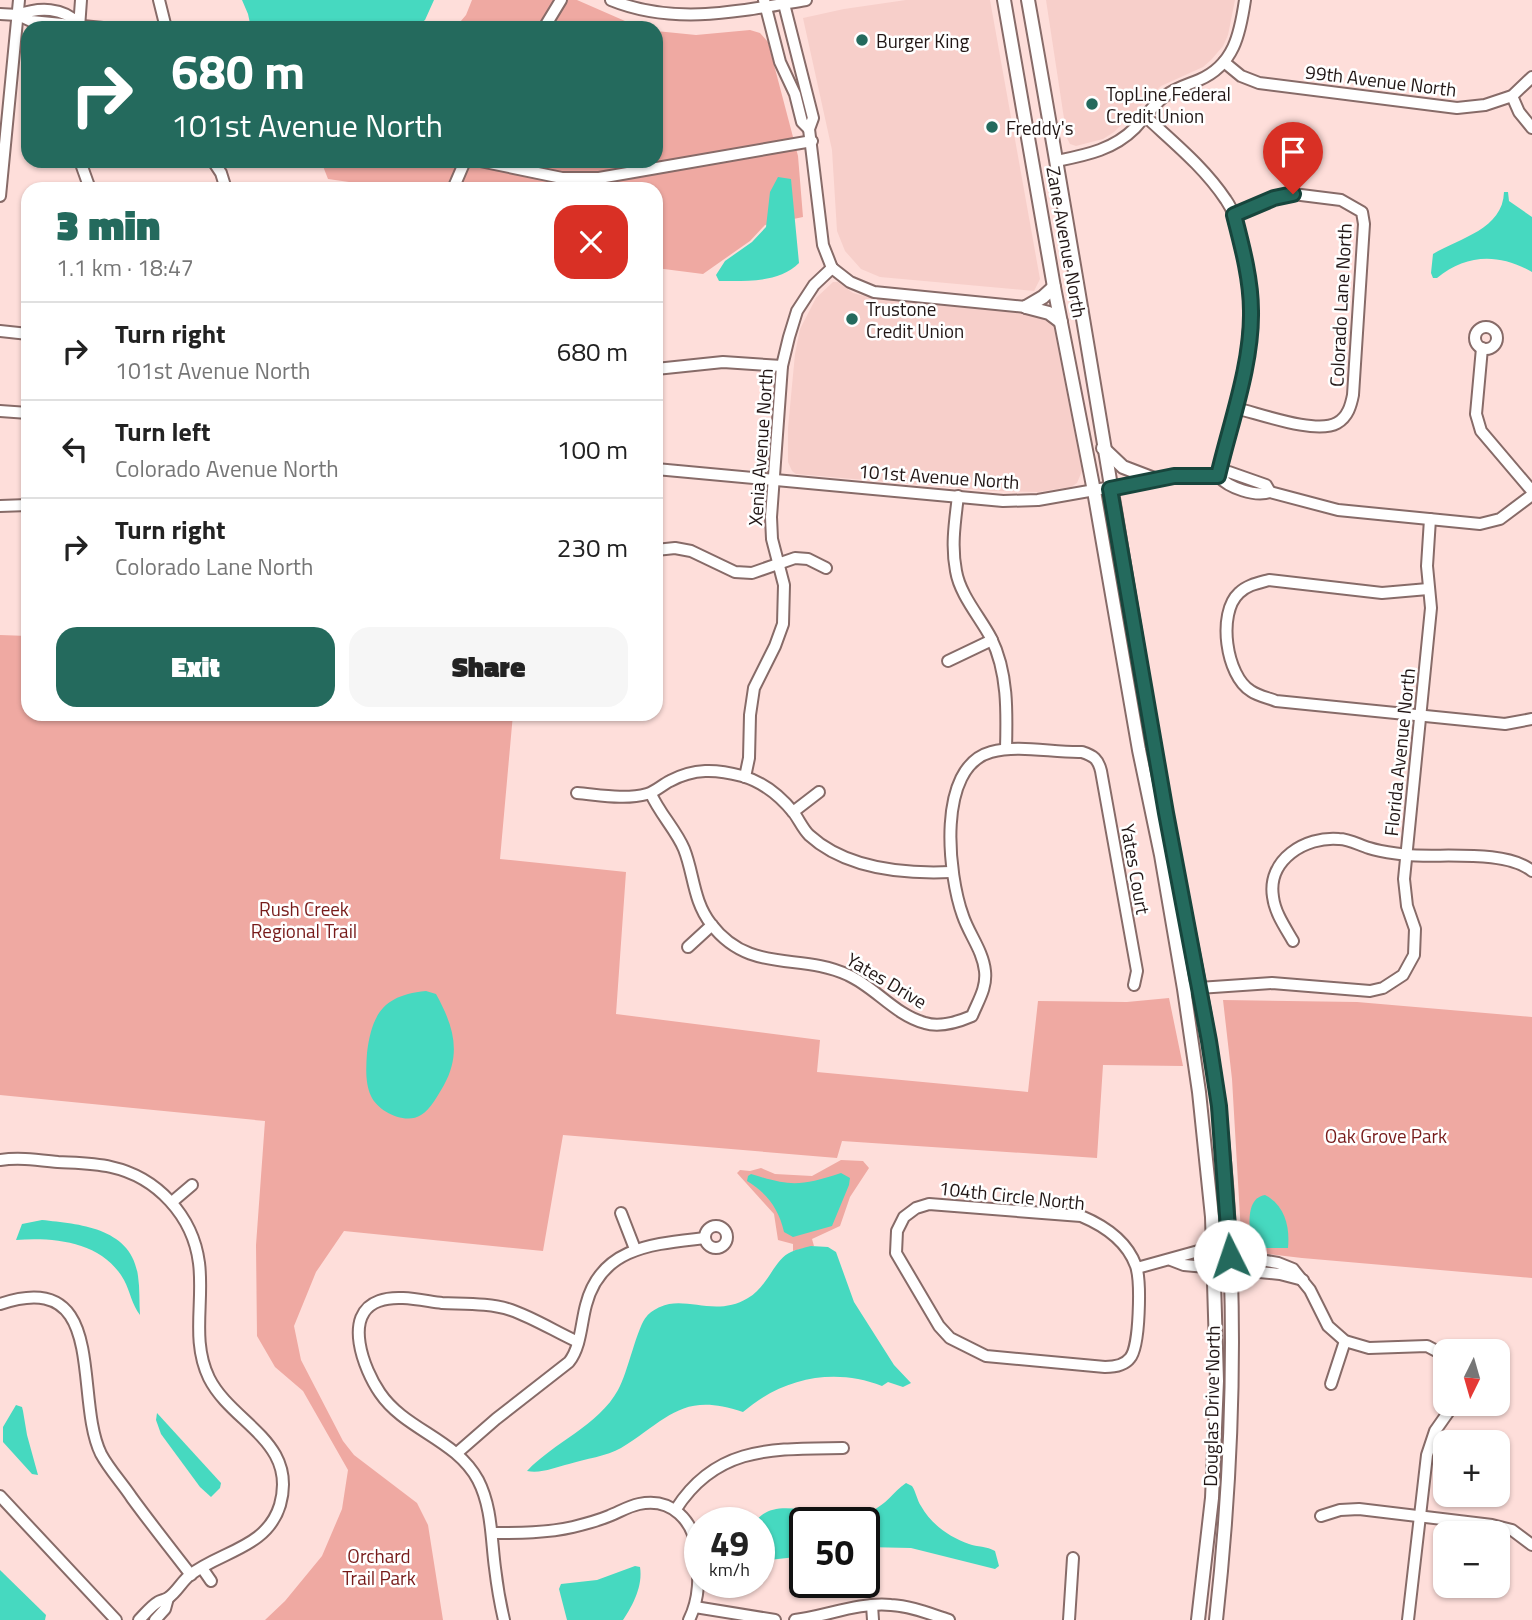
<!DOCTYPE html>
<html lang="en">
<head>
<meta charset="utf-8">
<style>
  :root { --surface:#fff; --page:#f6f6f6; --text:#222; --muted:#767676; --line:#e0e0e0; --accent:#246a5d }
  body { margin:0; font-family:"Titillium Web",sans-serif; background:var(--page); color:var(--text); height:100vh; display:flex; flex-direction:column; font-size:26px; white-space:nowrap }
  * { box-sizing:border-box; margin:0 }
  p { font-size:23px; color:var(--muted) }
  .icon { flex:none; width:38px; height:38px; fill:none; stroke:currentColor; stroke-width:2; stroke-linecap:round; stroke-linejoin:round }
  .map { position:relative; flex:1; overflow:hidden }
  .sheet { position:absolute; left:21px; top:182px; width:642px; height:539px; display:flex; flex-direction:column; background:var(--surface); border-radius:21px; box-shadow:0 2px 5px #0004 }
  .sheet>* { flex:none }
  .guide { position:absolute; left:21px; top:21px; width:642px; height:147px; border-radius:21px; box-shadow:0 2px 5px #0004; background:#246a5d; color:#fff; overflow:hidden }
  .needle { width:46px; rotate:185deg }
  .fabs { position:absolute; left:1433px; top:1339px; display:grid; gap:14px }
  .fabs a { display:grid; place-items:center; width:77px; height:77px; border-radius:14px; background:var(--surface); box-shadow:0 2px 5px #0004; font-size:35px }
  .speed { position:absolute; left:684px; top:1507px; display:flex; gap:14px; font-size:35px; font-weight:700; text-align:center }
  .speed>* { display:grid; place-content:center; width:91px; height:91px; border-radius:50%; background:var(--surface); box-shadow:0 2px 5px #0004; line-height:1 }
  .speed small { font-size:18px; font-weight:400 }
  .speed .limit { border:4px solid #111; border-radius:10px; background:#fff; color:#111 }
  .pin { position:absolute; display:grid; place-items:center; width:60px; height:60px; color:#fff; margin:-72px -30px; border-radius:50% 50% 50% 0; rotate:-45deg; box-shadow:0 0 7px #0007 }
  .pin .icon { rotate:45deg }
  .me { position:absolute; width:77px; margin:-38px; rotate:356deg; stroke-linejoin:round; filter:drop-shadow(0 0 5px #0008) }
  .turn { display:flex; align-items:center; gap:24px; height:147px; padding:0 35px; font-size:32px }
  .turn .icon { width:91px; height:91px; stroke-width:2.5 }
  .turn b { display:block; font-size:49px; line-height:60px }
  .round { display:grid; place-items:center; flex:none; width:74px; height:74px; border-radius:21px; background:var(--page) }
  .head { display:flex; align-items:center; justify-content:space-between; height:119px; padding:0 35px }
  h1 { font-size:42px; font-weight:800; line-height:52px; color:var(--accent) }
  .action { display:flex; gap:14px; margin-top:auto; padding:14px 35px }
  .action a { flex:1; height:80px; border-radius:21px; background:var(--accent); color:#fff; font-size:28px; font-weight:800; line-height:80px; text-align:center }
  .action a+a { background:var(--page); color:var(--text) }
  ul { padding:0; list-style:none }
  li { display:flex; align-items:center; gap:21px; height:98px; padding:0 35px; border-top:2px solid var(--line) }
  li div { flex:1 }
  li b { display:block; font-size:26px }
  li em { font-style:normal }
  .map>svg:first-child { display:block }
</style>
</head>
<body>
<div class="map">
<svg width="1532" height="1620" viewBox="0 0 1532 1620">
  <rect width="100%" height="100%" fill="#fededa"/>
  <g fill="#f7cfca">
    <path d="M906 0H990L1040 279 1034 291 880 277 861 269 845 251 837 231 832 150 803 18 844 9Z"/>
    <path d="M1046 0H1235L1228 35 1223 46 1211 60 1203 67 1161 86 1114 132 1103 139 1076 146 1070 144 1067 138Z"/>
    <path d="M833 282H838L853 293 876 299 1043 315 1053 323 1082 471 1077 483 1071 487 1038 492 992 491 796 474 792 471 788 462V428L795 354 800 329 816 298Z"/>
  </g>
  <g fill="#efa9a2">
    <path d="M472 0H577L641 28H455L466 15Z"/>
    <path d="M750 30 760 33 768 42 798 156 803 217 765 225 750 241 703 274 656 268V189H398L328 179 321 161H656V31L696 35Z"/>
    <path d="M0 635 28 636V714H513L500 859 626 872 616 1014 820 1040 817 1072 1028 1092 1038 1001 1127 1002 1169 998 1183 1066 1103 1065 1097 1158 842 1141 837 1158 563 1135 543 1251 344 1231 316 1272 294 1326 301 1360 343 1441 354 1455 417 1503 428 1525 443 1620H265L285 1601 322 1556 342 1509 348 1470 303 1391 275 1367 257 1336 256 1245 265 1121 0 1095Z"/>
    <path d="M1223 1000 1357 1002 1532 1017V1278L1302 1258 1242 1251 1232 1079Z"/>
    <path d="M841 1160 863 1161 869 1168 850 1197 840 1226 812 1239 814 1246 793 1251V1244L778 1240 774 1214 737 1173 740 1170 750 1171 761 1168 775 1174 812 1176Z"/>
  </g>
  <g fill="#46d9c0">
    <path d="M242 0H434L425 20 415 28H251L248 14Z"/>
    <path d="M778 177 791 179 799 263C779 283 746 281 719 281L716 275 725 261 752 242 766 227 770 192Z"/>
    <path d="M1504 192H1508L1509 201 1532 217V272C1499 253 1466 254 1437 278H1433L1431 273 1433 254C1460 238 1503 229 1504 192Z"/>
    <path d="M426 991 436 994C453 1025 462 1052 444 1085 438 1095 431 1109 421 1115 406 1125 378 1112 371 1096 365 1083 366 1067 367 1053 372 1013 384 995 426 991Z"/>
    <path d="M841 1173 850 1178 849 1185 832 1226 793 1237 784 1232C779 1209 767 1193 747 1181L748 1176 751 1174C792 1187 800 1186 841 1173Z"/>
    <path d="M1265 1195C1285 1205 1290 1227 1288 1248H1260L1251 1239C1249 1225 1246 1198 1265 1195Z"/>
    <path d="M42 1220C80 1224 132 1228 138 1276 140 1289 139 1302 140 1315 132 1305 130 1291 124 1280 103 1242 55 1237 16 1240L22 1224Z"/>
    <path d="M811 1246 828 1247 836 1252 854 1302 894 1365 911 1383 903 1387 888 1382 882 1386C834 1367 782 1378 743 1412 682 1391 668 1419 621 1448 607 1456 585 1459 569 1464 556 1467 541 1474 527 1471 553 1443 599 1425 618 1390 628 1373 637 1326 647 1316 649 1313 657 1308 660 1307 686 1295 715 1318 748 1298 768 1287 774 1259 791 1252 797 1249 804 1248 811 1246Z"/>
    <path d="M16 1405 22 1407 23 1411 27 1435 38 1475 32 1474 3 1442V1427Z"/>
    <path d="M157 1413 221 1483 220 1488 211 1497 200 1487 161 1434 156 1420Z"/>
    <path d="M906 1483 912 1486C916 1492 917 1500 921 1506 931 1524 949 1537 969 1544 977 1547 987 1546 995 1551L999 1566 995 1569 911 1548 865 1547 864 1522H805V1556L769 1560 760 1557V1522H755C774 1495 817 1516 844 1516 853 1516 864 1514 871 1511 886 1505 893 1492 906 1483Z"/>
    <path d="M635 1566 640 1567C643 1586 633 1605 623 1620H567L559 1589 561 1584 597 1580Z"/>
    <path d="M0 1570 46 1615 45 1620H0Z"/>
  </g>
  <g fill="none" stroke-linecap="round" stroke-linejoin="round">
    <g stroke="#876b68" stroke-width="14">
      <g id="minor">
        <path d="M159 0 166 28"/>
        <path d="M611 0C675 26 741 11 806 0"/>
        <path d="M764 0 780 62 795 94 802 122 809 129"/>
        <path d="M783 0 813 118 809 129 823 245 832 268"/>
        <path d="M0 14 18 15 31 21 103 28"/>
        <path d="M18 15C39 7 63 7 79 24"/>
        <path d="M79 28 81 0"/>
        <path d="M544 28 561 0"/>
        <path d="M1224 62 1241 76 1259 83 1457 108 1485 105 1512 96 1532 77"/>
        <path d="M1512 96 1519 112 1532 128"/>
        <path d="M1145 116C1174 143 1204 167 1226 200 1236 214 1238 230 1242 246 1262 330 1238 395 1218 476"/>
        <path d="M80 161 90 189"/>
        <path d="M213 161 221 173 226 189"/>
        <path d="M480 161 562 178H599L812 141"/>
        <path d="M1057 161C1086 155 1113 150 1135 128 1145 117 1153 105 1165 96 1175 88 1187 85 1199 80 1234 65 1240 34 1245 0"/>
        <path d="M453 189 465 161"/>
        <path d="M0 196 19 0"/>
        <path d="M1234 215 1274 198 1293 194 1341 200 1362 212 1364 224 1353 395C1351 405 1348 417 1337 423 1316 435 1258 413 1235 408"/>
        <path d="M832 268 850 282 874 292 1026 307"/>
        <circle cx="1486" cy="338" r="11"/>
        <path d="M0 331 28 334"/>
        <path d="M1482 348 1476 414 1481 431 1532 491"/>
        <path d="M656 369 723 362 782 366"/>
        <path d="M0 411 28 413"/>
        <path d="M656 469 1003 501 1038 500 1174 476H1218L1229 472 1266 485 1270 492"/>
        <path d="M1218 476C1229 488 1255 497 1270 492L1338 510 1480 524 1500 519 1532 495"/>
        <path d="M958 496C955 521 951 546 956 571 960 595 980 617 991 638 1008 672 1007 712 1006 749"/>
        <path d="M0 506 28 505"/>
        <path d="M656 550 675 548 691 551 735 572 752 573 795 558 808 559 826 568"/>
        <path d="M1428 589 1382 593 1269 580C1258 583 1247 585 1239 593 1217 613 1226 676 1251 691 1258 696 1269 698 1276 701L1505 724 1532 719"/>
        <path d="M948 661 992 640"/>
        <path d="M745 777 749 758 750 715 754 688 775 646 783 624 784 585 772 539 771 517 782 366 789 337 797 311 814 285 832 268"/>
        <path d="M577 793C600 795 625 800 647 794 655 792 662 785 670 781 694 768 716 769 742 776 763 782 781 797 794 813 799 820 803 829 809 835 846 869 904 874 951 872"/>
        <path d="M651 794C660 814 676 830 684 849 694 874 693 901 711 924 750 975 800 952 848 975 875 987 895 1015 925 1023 940 1028 958 1022 972 1016 978 1001 987 988 985 971 983 951 969 934 963 916 948 875 936 767 991 752 1019 744 1053 753 1082 752 1094 756 1098 759 1101 771L1137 971 1134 985"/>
        <path d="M793 812 819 792"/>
        <path d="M1293 941C1285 927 1275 913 1273 897 1267 860 1305 836 1339 839 1349 839 1359 845 1369 848 1381 852 1394 853 1406 855 1440 858 1506 849 1532 871"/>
        <path d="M688 947 712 925"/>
        <path d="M1184 989 1272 983 1370 991 1383 988 1403 975 1414 955 1415 929 1407 906 1404 879 1431 608 1427 566 1430 519"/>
        <path d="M0 1160C19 1157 39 1160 58 1162 76 1163 94 1163 111 1167 157 1177 193 1216 199 1263 204 1302 191 1341 209 1378 232 1424 298 1441 280 1505 267 1548 221 1551 190 1575 182 1581 177 1592 168 1598 165 1600 161 1600 158 1602 151 1606 145 1614 139 1620"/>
        <path d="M172 1202 192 1185"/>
        <path d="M929 1204 1081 1216C1105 1226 1127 1241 1136 1266 1141 1281 1140 1347 1130 1358 1124 1366 1114 1367 1105 1367L986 1356 950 1338 939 1326 896 1253 897 1231 904 1217 916 1208Z"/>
        <path d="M621 1213 635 1249"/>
        <circle cx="716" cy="1237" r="11"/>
        <path d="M1171 1260 1184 1265 1280 1274 1303 1280"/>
        <path d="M1137 1268 1202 1250 1278 1263 1293 1269 1310 1290 1328 1326 1345 1341 1369 1348 1427 1346 1446 1356"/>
        <path d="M0 1304C110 1267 73 1397 101 1454 109 1469 122 1483 132 1498 151 1524 171 1549 191 1575"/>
        <path d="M1331 1384 1345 1341"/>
        <path d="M457 1453 496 1419 569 1362C581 1347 581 1323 586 1305 601 1246 655 1244 705 1238"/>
        <path d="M0 1496 116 1620"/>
        <path d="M676 1509C717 1445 774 1449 843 1448"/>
        <path d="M1321 1516 1340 1510 1359 1509 1492 1525 1512 1530 1532 1545"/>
        <path d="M492 1533C519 1533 547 1533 573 1527 585 1524 597 1521 609 1516 619 1512 629 1506 639 1504 672 1497 694 1521 697 1552 699 1576 700 1598 689 1620"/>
        <path d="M202 1568 211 1581"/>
        <path d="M872 1605 873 1620"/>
        <path d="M695 1607 775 1620"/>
        <path d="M155 1620 165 1609 168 1598"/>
        <path d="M504 1620C500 1603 497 1585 495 1568 491 1538 492 1507 478 1480 456 1439 405 1430 380 1393 364 1370 342 1314 379 1301 397 1294 424 1301 442 1303 465 1304 490 1303 511 1310 534 1318 556 1332 578 1342"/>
        <path d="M795 1620C827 1616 858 1602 891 1605 911 1606 930 1614 949 1620"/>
        <path d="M1069 1620 1073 1558"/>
        <path d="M1408 1620 1427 1455 1435 1431 1454 1404"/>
      </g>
    </g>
    <g stroke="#876b68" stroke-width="16">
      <g id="major">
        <path d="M1004 0 1054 287 1094 491 1139 750 1161 855 1184 989 1199 1092 1212 1217 1217 1381 1212 1498 1198 1620"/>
        <path d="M1028 0C1075 262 1117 525 1161 787 1179 892 1205 997 1218 1103 1239 1275 1235 1448 1216 1620"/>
        <path d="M1026 307 1049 313 1061 322"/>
        <path d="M1026 307 1043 297 1054 287"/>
        <path d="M1103 448 1123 467 1157 480"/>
      </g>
    </g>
    <use href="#minor" stroke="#fff" stroke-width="10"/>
    <use href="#major" stroke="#fff" stroke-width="12"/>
  </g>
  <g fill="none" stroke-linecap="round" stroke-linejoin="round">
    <g stroke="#17453c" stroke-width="18">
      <path id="route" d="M1230 1256 1219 1106 1209 1041 1166 813 1110 489 1174 476H1218C1230 424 1252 365 1251 311 1251 279 1242 246 1234 215L1274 198 1293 194"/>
    </g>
    <use href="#route" stroke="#246a5d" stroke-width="12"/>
  </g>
  <g fill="#246a5d" stroke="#fff" stroke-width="2.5">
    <circle cx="862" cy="40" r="7"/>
    <circle cx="1092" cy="104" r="7"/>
    <circle cx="992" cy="127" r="7"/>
    <circle cx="852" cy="319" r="7"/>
  </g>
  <g text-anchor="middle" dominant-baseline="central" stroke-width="5" stroke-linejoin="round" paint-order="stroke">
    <g font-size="19" fill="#221716" stroke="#fff" text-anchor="start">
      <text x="876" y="40">Burger King</text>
      <text x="1106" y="93">TopLine Federal<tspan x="1106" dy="22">Credit Union</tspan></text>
      <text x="1006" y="127">Freddy's</text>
      <text x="866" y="308">Trustone<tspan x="866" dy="22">Credit Union</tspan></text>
    </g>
    <g font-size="19" fill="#221716" stroke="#fff">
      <text transform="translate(1381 80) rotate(7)">99th Avenue North</text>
      <text transform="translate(1067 242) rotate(80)">Zane Avenue North</text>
      <text transform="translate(1340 305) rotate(-87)">Colorado Lane North</text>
      <text transform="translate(760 447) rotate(-86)">Xenia Avenue North</text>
      <text transform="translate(939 476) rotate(4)">101st Avenue North</text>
      <text transform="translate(1399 752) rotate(-84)">Florida Avenue North</text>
      <text transform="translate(1136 869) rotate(80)">Yates Court</text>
      <text transform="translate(887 980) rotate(31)">Yates Drive</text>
      <text transform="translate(1012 1195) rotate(6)">104th Circle North</text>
      <text transform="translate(1211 1406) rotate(-89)">Douglas Drive North</text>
    </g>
    <g font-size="19" fill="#771b1a" stroke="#fff">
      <text x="304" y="908">Rush Creek<tspan x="304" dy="22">Regional Trail</tspan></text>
      <text x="1386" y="1135">Oak Grove Park</text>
      <text x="379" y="1555">Orchard<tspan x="379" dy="22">Trail Park</tspan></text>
    </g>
  </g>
</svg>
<div class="fabs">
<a><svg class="needle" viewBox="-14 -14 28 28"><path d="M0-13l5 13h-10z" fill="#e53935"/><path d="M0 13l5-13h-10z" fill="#767676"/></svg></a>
<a>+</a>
<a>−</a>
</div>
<div class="speed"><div>49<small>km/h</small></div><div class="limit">50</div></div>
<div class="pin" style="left:1293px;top:194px;background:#d93025"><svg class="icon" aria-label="arrive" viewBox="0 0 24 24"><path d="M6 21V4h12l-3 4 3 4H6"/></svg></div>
<svg class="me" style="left:1230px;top:1256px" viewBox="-20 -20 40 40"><circle r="19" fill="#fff"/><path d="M0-13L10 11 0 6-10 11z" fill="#246a5d"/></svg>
<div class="guide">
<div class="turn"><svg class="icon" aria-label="right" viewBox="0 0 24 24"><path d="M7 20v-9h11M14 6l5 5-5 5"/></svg><div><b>680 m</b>101st Avenue North</div></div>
</div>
<section class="sheet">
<div class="head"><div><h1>3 min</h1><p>1.1 km · 18:47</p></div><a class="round" style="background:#d93025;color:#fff"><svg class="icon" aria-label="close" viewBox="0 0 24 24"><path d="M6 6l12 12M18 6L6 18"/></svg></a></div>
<ul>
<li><svg class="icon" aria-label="right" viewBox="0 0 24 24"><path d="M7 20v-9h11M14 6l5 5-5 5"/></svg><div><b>Turn right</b><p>101st Avenue North</p></div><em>680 m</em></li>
<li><svg class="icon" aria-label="left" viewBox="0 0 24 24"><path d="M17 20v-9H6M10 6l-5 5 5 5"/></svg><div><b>Turn left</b><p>Colorado Avenue North</p></div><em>100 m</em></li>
<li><svg class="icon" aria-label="right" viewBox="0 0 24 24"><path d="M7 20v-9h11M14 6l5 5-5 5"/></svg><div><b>Turn right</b><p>Colorado Lane North</p></div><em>230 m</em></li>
</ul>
<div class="action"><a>Exit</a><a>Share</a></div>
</section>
</div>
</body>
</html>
